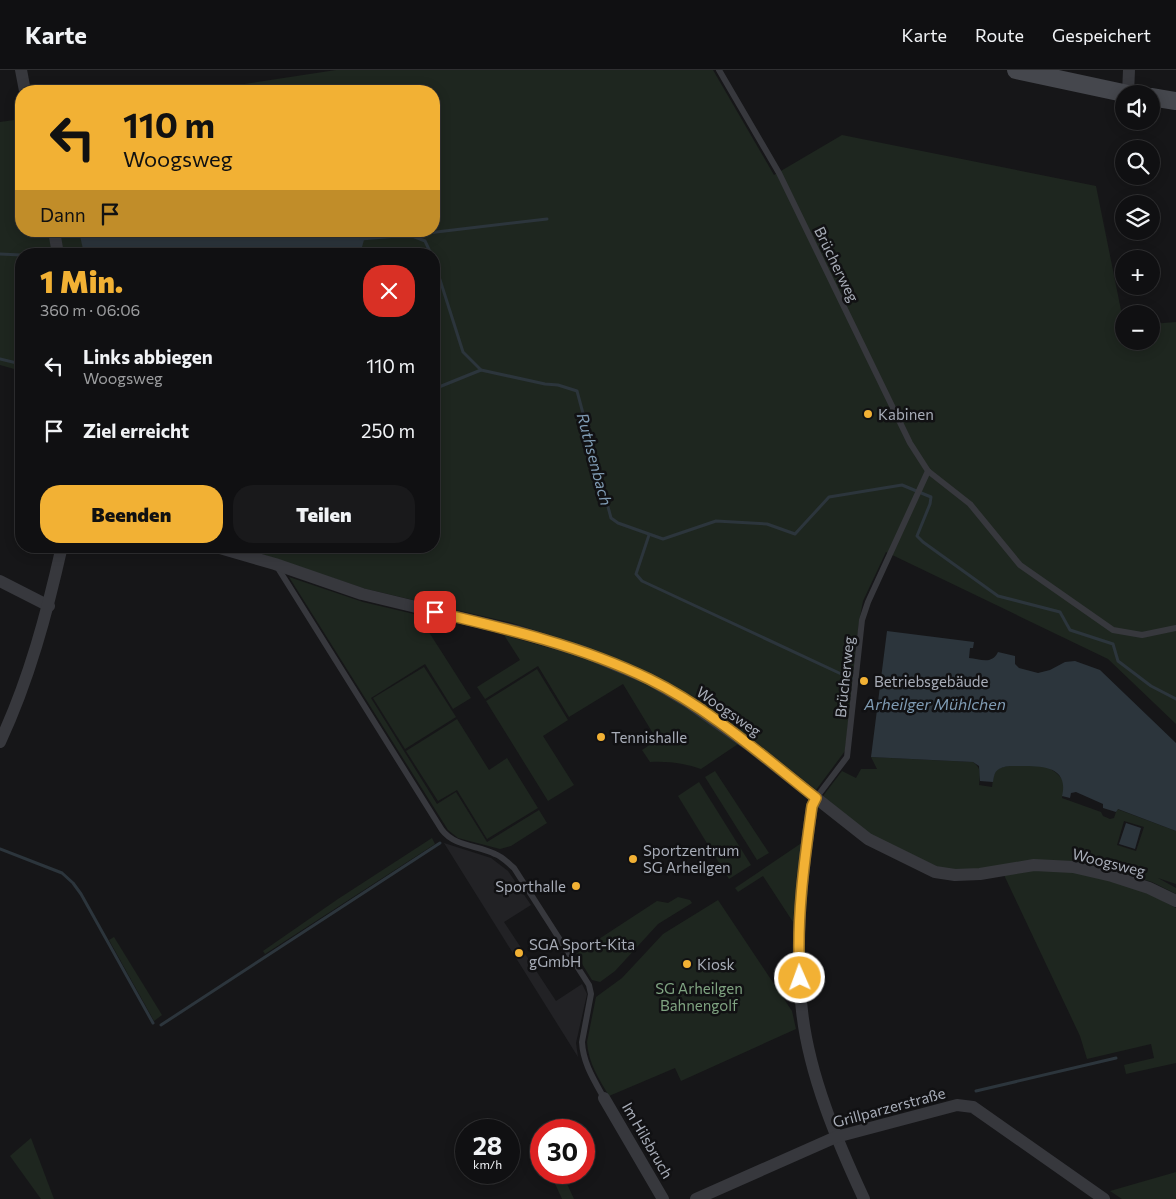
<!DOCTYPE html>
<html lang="de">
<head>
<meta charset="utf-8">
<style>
  :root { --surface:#101012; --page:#19191b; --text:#f1f3f6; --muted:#9c9d9f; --line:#303032; --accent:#f2b134 }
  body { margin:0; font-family:Commissioner,sans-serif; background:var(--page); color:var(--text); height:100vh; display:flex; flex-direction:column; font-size:19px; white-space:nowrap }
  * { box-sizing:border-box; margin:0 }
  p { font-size:16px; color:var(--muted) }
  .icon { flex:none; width:28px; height:28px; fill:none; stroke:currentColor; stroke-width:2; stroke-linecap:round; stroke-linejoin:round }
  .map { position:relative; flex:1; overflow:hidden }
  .drawer { position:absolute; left:15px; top:178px; width:425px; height:305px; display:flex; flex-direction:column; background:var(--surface); border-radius:20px; box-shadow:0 2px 12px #0003,0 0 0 1px var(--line) }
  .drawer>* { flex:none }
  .hud { position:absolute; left:15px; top:15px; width:425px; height:152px; border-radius:20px; box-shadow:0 2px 12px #0003,0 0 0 1px var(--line); background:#f2b134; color:#111; overflow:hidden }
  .fabs { position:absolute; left:1115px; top:15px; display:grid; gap:10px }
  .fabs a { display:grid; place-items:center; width:45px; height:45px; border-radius:50%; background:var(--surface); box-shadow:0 2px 12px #0003,0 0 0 1px var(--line); font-size:25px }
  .speed { position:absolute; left:455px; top:1049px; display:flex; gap:10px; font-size:25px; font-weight:700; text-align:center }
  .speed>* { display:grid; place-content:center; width:65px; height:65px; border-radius:50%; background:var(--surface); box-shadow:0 2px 12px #0003,0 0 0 1px var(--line); line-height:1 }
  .speed small { font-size:12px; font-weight:400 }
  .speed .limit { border:8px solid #d22; background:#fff; color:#111 }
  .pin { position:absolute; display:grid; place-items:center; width:42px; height:42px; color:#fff; margin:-21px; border-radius:10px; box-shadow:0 2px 8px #0006 }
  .me { position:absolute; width:55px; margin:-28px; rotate:358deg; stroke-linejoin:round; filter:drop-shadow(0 0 4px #0008) }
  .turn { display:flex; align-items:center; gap:18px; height:105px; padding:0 25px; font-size:22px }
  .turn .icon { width:65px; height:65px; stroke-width:2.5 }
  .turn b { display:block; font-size:35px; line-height:42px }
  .then { display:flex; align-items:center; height:48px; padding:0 25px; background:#0003; gap:10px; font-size:19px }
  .round { display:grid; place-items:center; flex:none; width:52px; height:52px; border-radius:20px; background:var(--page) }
  .overview { display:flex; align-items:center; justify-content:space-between; height:85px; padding:0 25px }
  h1 { font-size:30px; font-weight:800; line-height:38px; color:var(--accent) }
  .cta { display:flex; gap:10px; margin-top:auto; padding:10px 25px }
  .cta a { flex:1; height:58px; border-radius:20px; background:var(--accent); color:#111; font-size:20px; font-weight:800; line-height:58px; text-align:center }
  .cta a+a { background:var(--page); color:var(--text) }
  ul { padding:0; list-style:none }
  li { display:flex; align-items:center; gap:15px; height:65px; padding:0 25px }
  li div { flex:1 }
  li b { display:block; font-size:19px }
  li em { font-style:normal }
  header { display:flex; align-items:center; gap:30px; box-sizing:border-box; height:70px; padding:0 25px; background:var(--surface); border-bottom:1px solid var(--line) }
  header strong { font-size:24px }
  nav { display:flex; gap:28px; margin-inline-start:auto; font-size:18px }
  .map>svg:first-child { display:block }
</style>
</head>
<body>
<header>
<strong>Karte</strong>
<nav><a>Karte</a><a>Route</a><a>Gespeichert</a></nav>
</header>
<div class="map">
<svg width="1176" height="1129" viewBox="0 0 1176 1129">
  <rect width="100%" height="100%" fill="#161618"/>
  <path fill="#222225" d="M444 773 491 788 508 801 531 835 504 852 556 931 582 914 587 924 576 973 578 987Z"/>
  <g fill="#1e261f" fill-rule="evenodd">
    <path d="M336 0H713L774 105 842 65 1096 116 1124 255V271H1151V254L1176 252V654L1108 589 886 482 863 531 859 552 845 681 816 720 754 671 692 627 652 604 587 577 512 553 366 519 238 476H434V184H21V301L0 295V52L21 49V161H434V21H198Z"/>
    <path d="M289 507 363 532 418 545 471 628 453 639 425 594 371 628 437 734 456 722 487 772 539 740 547 753 511 776 500 779 458 768 448 760Z"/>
    <path d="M504 565 582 587 647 614 686 637 738 674 701 699C684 693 667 691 650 692L642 680 657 670 623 614 569 647 538 596 485 629 477 617 520 590Z"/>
    <path d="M424 597 456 647 405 679 373 628Z"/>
    <path d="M537 599 568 650 543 666 574 715 548 731 486 631Z"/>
    <path d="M457 649 489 700 507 688 538 738 487 769 457 720 438 731 406 681Z"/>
    <path d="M871 687 973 692C982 698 980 706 979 715L992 717C993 712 993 705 996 701 1003 693 1032 694 1043 696 1051 698 1061 705 1064 713 1065 718 1063 724 1062 728L1101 742 1103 746 1110 749 1114 748 1117 739 1176 761V814L1158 808 1176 818V824L1152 812 1116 801 1148 823 1176 838V993L1126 1004 1124 995 1154 988 1151 974 1087 989 1080 966 1004 805 978 799 954 800 938 797 870 765 823 726 842 701 856 708 861 699H877ZM1124 751 1144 757 1136 781 1117 775Z"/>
    <path d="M715 701 769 783 757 790 705 707Z"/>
    <path d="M699 712 751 795 729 809 678 726Z"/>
    <path d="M432 768 435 774 265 884 263 881 338 829Z"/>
    <path d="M803 772 797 803 793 852 763 806 738 822 735 818Z"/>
    <path d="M678 827 690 830 692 833 658 854 615 901 600 912 592 910 576 884 657 831 668 833Z"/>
    <path d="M718 830 792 941 796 959 681 1011 675 998 609 1026C599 1009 588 992 587 972L596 927 622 908 663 864Z"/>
    <path d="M114 867 162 945 154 951 109 870Z"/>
    <path d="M31 1068 54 1129H41L10 1086Z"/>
    <path d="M1176 1102V1129H1122L1110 1121Z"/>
    <path d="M558 1103H562L574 1129H562L552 1107Z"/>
  </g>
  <g fill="#2c353c">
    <path d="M79 161H359L364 170 360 184H84Z"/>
    <path d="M887 561 974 572 973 578H970L969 588C980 589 992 595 998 582L1015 586V594L1019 598 1038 603 1050 600 1065 592 1075 591 1100 600 1176 673V761L1118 739 1116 742 1103 738V734L1076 722 1071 723 1070 728 1062 726C1069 697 1043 696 1022 696 1014 696 1005 695 999 699 994 702 994 707 993 712L980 711 979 696 973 692 871 687Z"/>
    <path d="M1126 753 1141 758 1135 779 1119 774Z"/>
  </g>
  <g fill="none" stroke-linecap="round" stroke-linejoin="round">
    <g stroke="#2c353c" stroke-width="3">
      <path d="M411 165 547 149"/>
      <path d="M361 169 410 165 425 171 431 184"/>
      <path d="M0 184 21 185"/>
      <path d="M434 191 463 282 481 300 545 314 558 315 577 321 611 448 618 453 663 469 716 451 767 454 795 464 829 427 902 415 931 427 930 434 917 466 923 472 998 526 1060 542 1070 560 1113 574 1118 591 1151 616 1176 629"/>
      <path d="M0 289 21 294"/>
      <path d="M434 319 481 300"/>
      <path d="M649 465 636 504 642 511 852 609"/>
      <path d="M0 779 62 803 73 813 81 824 153 953"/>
      <path d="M161 955 440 773"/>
      <path d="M976 1021 1116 988"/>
    </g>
    <g stroke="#37383d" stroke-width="6">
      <path d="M719 0 779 103 910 373 928 401 970 434 1020 495 1113 560 1142 565 1176 558"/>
      <path d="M276 495 442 760C455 777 478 775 495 784 503 787 508 793 514 798L589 915 591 924 582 972C583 993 594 1010 604 1028"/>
      <path d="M816 728 847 687 862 550 868 532 928 401"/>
    </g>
    <g stroke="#37383d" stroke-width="12">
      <path d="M21 0 25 21"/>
      <path d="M1128 24 1129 0"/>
      <path d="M54 161 58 184"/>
      <path d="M213 476 275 494 362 524 516 561 584 582 649 609 688 632 749 675 868 769 935 802 955 805 980 804 1034 795 1073 797 1112 806 1149 818 1176 831"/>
      <path d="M0 511 49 536"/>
      <path d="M0 672C29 610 47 543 62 476"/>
      <path d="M816 728 812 736C802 804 794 872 802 941 809 1005 837 1071 864 1129"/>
      <path d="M604 1028 663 1129"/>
      <path d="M696 1129 836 1067 957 1035 973 1037 1104 1129"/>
    </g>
    <g stroke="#45474d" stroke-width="18">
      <path d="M1016 0 1128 24"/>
      <path d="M1151 27 1176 31"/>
    </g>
  </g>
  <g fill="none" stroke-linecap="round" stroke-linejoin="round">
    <g stroke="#9d7322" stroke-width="12">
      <path id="route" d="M435 542C508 559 581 576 649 609 709 638 764 687 816 728L812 736C804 793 796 850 800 908"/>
    </g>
    <use href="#route" stroke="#f2b134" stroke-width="9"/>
  </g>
  <g fill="#f2b134" stroke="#111113" stroke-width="2">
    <circle cx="868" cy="344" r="5"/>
    <circle cx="864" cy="611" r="5"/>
    <circle cx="601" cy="667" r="5"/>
    <circle cx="633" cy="789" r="5"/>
    <circle cx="576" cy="816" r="5"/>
    <circle cx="519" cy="883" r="5"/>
    <circle cx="687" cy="894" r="5"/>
  </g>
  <g text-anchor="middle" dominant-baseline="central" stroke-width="5" stroke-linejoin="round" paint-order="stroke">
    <g font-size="15" fill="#a8adb8" stroke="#111113">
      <text transform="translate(837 194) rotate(64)">Brücherweg</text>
      <text transform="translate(844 607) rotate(-84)">Brücherweg</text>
      <text transform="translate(729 641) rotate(35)">Woogsweg</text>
      <text transform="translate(1109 792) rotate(14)">Woogsweg</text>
      <text transform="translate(889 1037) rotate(-15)">Grillparzerstraße</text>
      <text transform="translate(648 1070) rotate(60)">Im Hilsbruch</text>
    </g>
    <g font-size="15" fill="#a8adb8" stroke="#111113" text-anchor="start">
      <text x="878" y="344">Kabinen</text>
      <text x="874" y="611">Betriebsgebäude</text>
      <text x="611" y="667">Tennishalle</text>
      <text x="643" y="780">Sportzentrum<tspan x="643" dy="17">SG Arheilgen</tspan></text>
      <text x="566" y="816" text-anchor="end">Sporthalle</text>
      <text x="529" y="874">SGA Sport-Kita<tspan x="529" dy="17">gGmbH</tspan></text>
      <text x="697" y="894">Kiosk</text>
    </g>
    <g font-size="15" fill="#7fa381" stroke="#111113">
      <text x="699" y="918">SG Arheilgen<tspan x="699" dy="17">Bahnengolf</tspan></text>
    </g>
    <g font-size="16" font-style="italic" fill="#7f9bb3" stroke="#111113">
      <text transform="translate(595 389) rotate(75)">Ruthsenbach</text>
      <text x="935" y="633">Arheilger Mühlchen</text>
    </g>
  </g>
</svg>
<div class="fabs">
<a><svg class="icon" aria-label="sound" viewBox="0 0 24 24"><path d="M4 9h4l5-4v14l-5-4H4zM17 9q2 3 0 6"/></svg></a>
<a><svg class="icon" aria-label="search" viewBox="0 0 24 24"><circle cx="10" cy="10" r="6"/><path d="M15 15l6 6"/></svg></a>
<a><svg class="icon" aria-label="layers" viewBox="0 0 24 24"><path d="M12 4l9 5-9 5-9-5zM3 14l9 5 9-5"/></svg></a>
<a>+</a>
<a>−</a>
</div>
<div class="speed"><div>28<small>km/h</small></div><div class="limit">30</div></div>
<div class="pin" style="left:435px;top:542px;background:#d93025"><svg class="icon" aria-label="arrive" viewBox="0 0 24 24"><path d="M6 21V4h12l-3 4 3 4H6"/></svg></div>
<svg class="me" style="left:800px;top:908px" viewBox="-20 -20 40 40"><circle r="17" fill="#f2b134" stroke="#fff" stroke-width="3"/><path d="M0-11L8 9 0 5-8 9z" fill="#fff"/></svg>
<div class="hud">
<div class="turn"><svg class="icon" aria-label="left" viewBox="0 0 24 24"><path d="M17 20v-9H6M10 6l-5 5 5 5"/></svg><div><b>110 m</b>Woogsweg</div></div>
<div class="then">Dann<svg class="icon" aria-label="arrive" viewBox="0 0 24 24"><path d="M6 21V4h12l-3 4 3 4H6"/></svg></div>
</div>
<section class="drawer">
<div class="overview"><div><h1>1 Min.</h1><p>360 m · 06:06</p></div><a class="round" style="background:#d93025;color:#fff"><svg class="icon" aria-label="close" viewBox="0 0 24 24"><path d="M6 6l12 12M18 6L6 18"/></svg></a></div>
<ul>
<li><svg class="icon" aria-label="left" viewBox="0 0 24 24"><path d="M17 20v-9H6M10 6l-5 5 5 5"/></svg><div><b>Links abbiegen</b><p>Woogsweg</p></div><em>110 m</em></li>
<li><svg class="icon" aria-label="arrive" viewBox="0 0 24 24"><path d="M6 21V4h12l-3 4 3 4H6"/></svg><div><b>Ziel erreicht</b></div><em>250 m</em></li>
</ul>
<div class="cta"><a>Beenden</a><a>Teilen</a></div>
</section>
</div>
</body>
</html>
